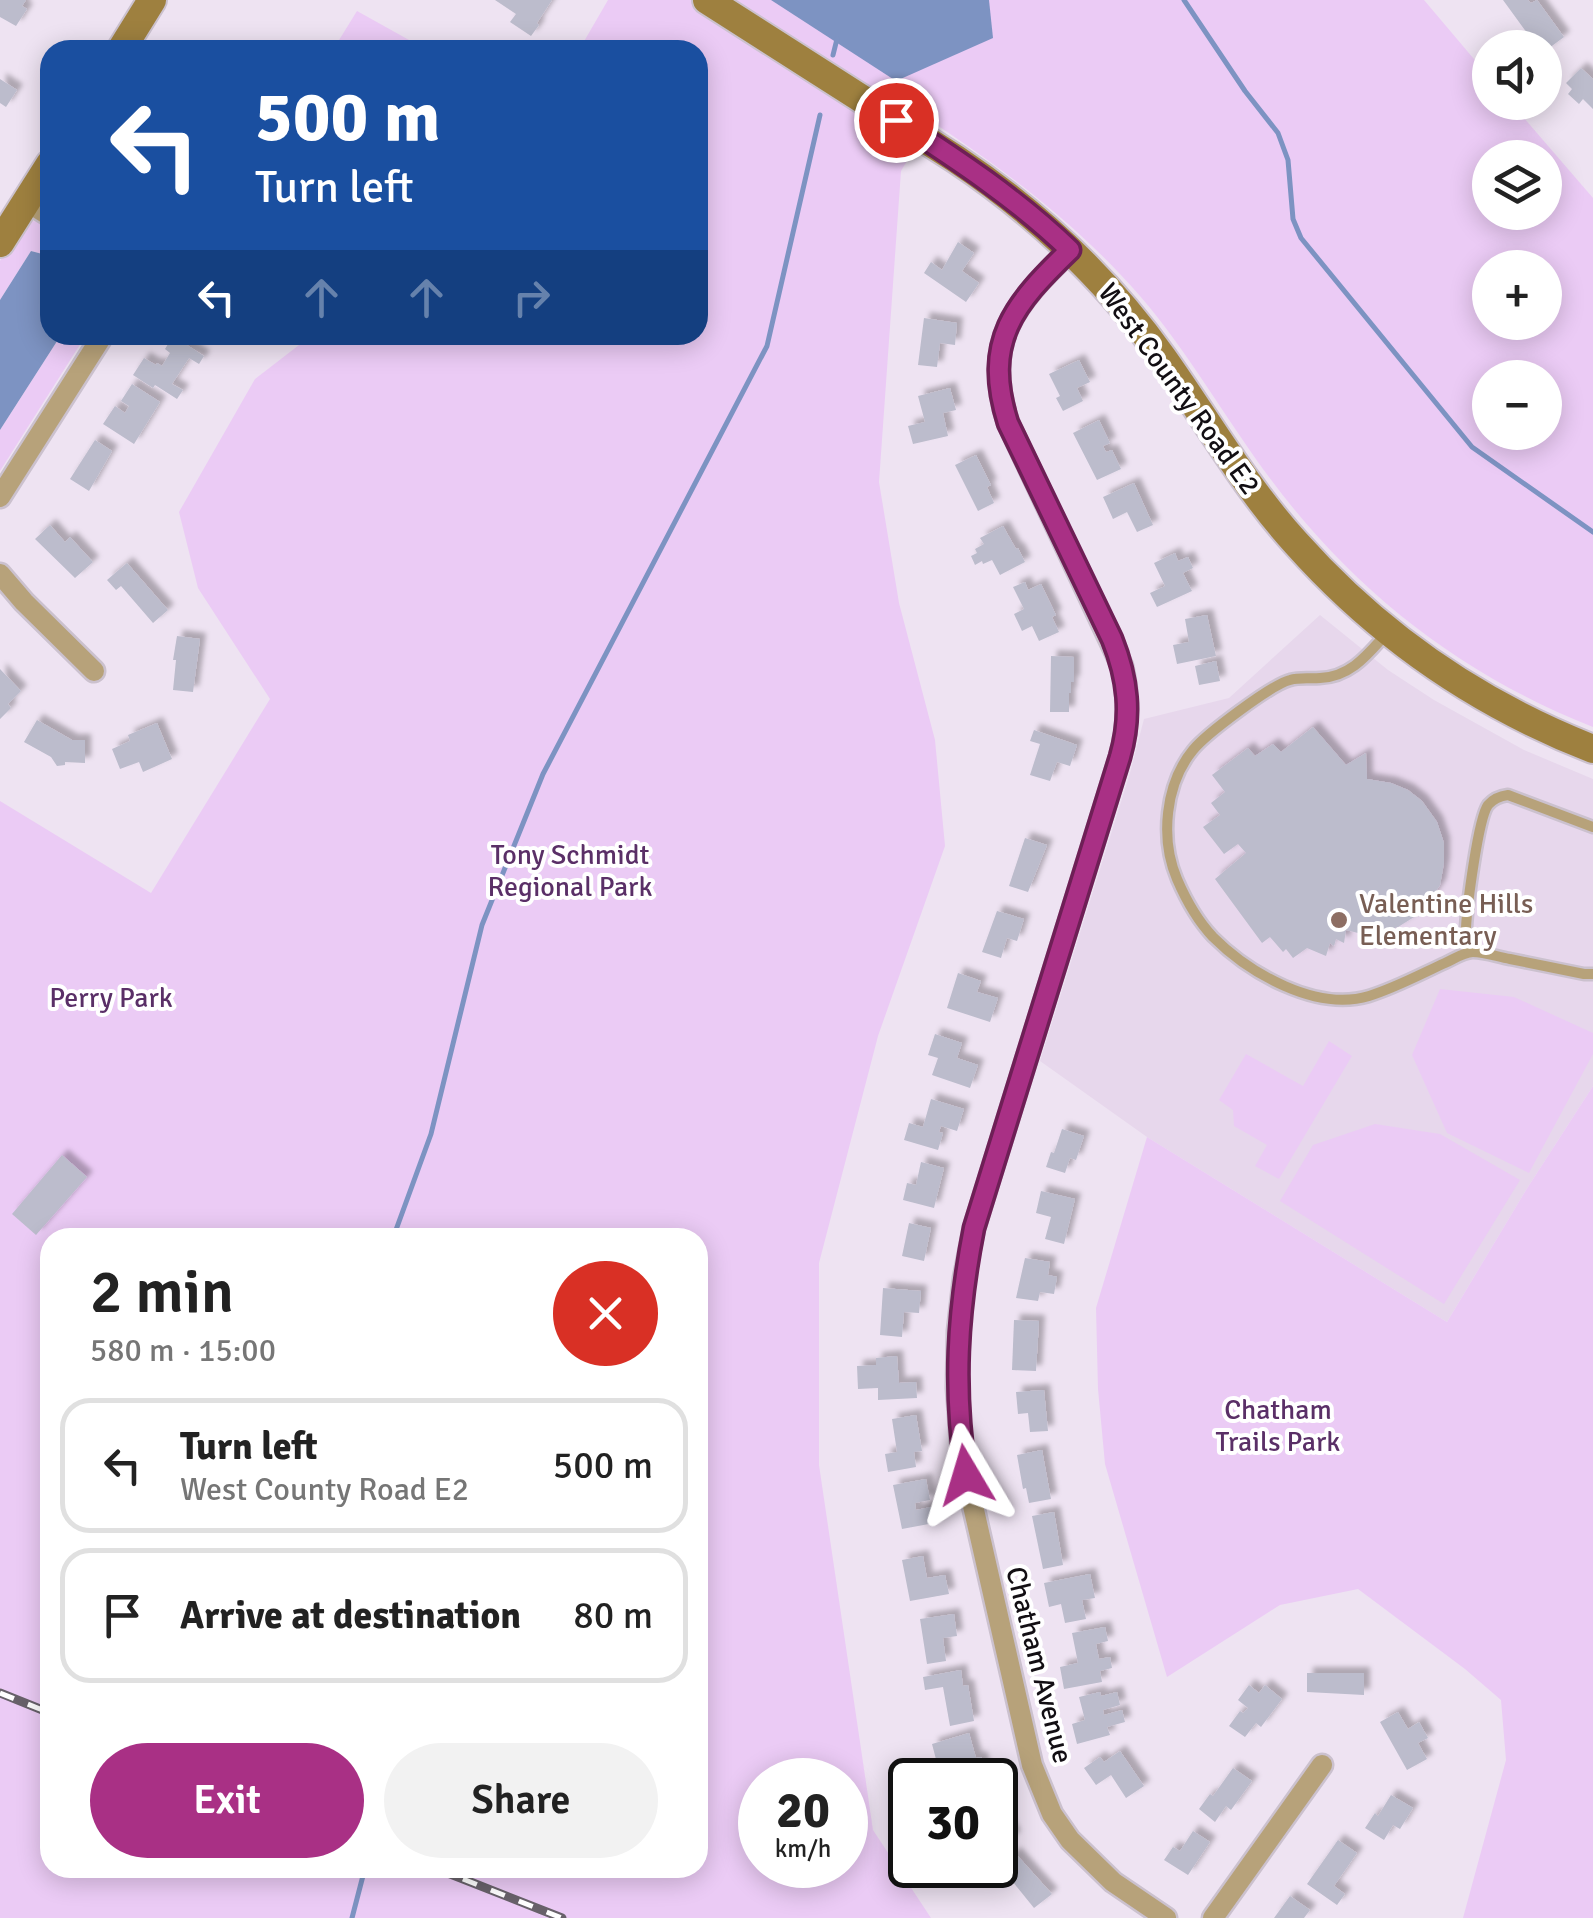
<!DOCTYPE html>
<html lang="en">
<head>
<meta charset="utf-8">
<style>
  :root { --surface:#fff; --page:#f2f2f2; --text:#222; --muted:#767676; --line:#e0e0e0; --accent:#a93085 }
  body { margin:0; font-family:Signika,sans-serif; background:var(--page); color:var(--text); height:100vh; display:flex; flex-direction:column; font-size:38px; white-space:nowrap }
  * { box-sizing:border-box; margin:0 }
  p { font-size:32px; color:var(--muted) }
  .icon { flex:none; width:55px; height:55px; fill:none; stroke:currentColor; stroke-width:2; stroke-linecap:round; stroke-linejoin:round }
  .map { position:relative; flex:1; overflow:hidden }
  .sheet { position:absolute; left:40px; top:1228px; width:668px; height:650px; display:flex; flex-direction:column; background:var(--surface); border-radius:30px; box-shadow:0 5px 25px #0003 }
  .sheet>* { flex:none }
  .hud { position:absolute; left:40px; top:40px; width:668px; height:305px; border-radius:30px; box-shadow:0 5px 25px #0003; background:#1a4fa0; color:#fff; overflow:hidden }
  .fabs { position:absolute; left:1472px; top:30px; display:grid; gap:20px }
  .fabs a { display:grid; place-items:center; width:90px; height:90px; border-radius:50%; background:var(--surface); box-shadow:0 5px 25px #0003; font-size:50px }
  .speed { position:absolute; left:738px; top:1758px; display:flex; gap:20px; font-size:50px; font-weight:700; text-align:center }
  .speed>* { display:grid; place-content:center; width:130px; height:130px; border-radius:50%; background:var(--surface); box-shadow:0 5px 25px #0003; line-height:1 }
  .speed small { font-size:25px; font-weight:400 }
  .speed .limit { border:5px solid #111; border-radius:15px; background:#fff; color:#111 }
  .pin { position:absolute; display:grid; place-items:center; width:85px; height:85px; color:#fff; margin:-42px; border:5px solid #fff; border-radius:50%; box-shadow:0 2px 10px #0007 }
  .me { position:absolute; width:110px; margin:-55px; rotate:353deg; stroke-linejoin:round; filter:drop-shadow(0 0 8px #0008) }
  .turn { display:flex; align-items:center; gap:35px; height:210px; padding:0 50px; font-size:45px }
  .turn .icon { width:130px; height:130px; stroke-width:2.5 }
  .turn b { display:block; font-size:70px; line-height:85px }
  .lanes { display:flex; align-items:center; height:95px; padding:0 50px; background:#0003; justify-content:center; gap:50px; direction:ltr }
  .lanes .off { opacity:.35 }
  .round { display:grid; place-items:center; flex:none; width:105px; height:105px; border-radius:52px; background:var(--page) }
  .summary { display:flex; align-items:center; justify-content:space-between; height:170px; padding:0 50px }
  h1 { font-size:60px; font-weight:600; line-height:75px }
  .button { display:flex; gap:20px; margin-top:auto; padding:20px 50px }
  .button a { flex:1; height:115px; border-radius:60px; background:var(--accent); color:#fff; font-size:40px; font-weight:600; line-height:115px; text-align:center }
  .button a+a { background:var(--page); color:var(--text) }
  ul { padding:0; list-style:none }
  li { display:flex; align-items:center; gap:30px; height:135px; margin:0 20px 15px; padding:0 30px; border:5px solid var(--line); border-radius:30px }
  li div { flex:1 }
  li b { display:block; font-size:38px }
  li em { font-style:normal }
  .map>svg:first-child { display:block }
</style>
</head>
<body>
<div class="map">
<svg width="1593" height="1918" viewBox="0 0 1593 1918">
  <defs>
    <filter id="shadow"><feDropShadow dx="6" dy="-6" stdDeviation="2.5" flood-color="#0004"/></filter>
  </defs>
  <rect width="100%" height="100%" fill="#eee3f2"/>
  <path fill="#e7d7ec" d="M1320 615 1388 670 1434 700 1524 750 1593 779V1086L1526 1190 1447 1322 1147 1137 1040 1061 1130 773 1144 719 1229 698Z"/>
  <g fill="#ebcbf5" fill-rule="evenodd">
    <path d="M608 0H1424L1490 78V102L1511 103 1593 198V727C1463 676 1356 593 1272 481 1227 421 1189 353 1140 296 1078 225 1009 173 931 121L901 171 879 482 899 603 935 740 945 846 878 1036 819 1263V1465L873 1830 931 1918H0V801L151 893 270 699 198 588 179 512 255 379 312 335H698V50H579ZM1490 158H1545V212H1490ZM1490 268H1545V322H1490ZM1490 378H1545V432H1490ZM50 1238H698V1868H50ZM760 1780H845V1865H760Z"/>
    <path d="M357 11 427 50H339L336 45Z"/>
    <path d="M32 221 39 222 50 229V256L31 251 0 300V261L21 227Z"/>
    <path d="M61 335H86L0 471V430Z"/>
    <path d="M1440 989 1514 997 1593 1033V1054L1529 1173 1447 1133 1412 1055Z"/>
    <path d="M1329 1041 1352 1056 1279 1179 1255 1166 1267 1145 1234 1126 1233 1110 1219 1100 1246 1054 1303 1086Z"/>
    <path d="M1593 1086V1918H1463L1506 1760 1501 1700 1465 1669 1358 1589 1280 1605 1167 1677 1105 1464 1098 1389 1096 1308 1147 1137 1447 1322 1526 1190Z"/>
    <path d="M1375 1124 1440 1134 1520 1180 1444 1304 1280 1201 1313 1145Z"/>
  </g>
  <g fill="#7d93c2">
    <path d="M771 0H989L993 38 896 81Z"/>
    <path d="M31 251 50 256V335H61L0 430V300Z"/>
  </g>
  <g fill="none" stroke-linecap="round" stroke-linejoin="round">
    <g stroke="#7d93c2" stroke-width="5">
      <path d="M1184 0 1245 91 1278 133 1288 160 1293 219 1301 238 1472 447 1593 532"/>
      <path d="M833 55 837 39"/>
      <path d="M393 1238 431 1134 482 925 543 774 767 346 820 115"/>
      <path d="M352 1918 365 1868"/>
    </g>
  </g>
  <g fill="#bcbccc" filter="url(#shadow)">
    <path d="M0 0H26L22 6 27 9 16 26 0 17Z"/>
    <path d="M495 0H552L537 23 539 25 531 36 510 22 516 14Z"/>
    <path d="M1503 0H1528L1531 3 1537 0 1564 37 1545 51V48H1538Z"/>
    <path d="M1581 68 1593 79V109L1583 99 1579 104 1568 94 1572 89 1566 83Z"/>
    <path d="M0 79 17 90 6 107 0 103Z"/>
    <path d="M958 242 974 253 962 271 979 283 966 302 924 273 931 262 942 270Z"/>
    <path d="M924 318 957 323 955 345 940 343 937 367 918 365Z"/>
    <path d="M173 336 204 356 199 364 189 358 172 384 183 390 177 399 155 385 153 388 133 375 144 358 156 365 157 363 162 366 170 353 165 349Z"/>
    <path d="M1079 360 1090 382 1077 388 1083 401 1063 411 1056 398 1060 396 1049 374Z"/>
    <path d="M132 384 160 402 134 444 103 424 115 406 125 413 129 406 121 401Z"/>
    <path d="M950 388 956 410 943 413 948 436 913 444 908 426 925 422 918 396Z"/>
    <path d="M1099 420 1110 443 1103 446 1106 452 1112 450 1121 469 1097 480 1073 433Z"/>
    <path d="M95 440 112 451 89 491 70 479Z"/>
    <path d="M976 455 991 485 987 487 994 503 978 511 955 465Z"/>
    <path d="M1134 483 1153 525 1137 532 1127 512 1113 519 1103 497Z"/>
    <path d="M50 525 65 542 70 537 93 562 75 578 35 539Z"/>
    <path d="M1003 526 1016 549 1018 548 1025 562 1000 575 992 560 983 564 982 561 975 565 971 556 977 553 975 549 984 544 980 538Z"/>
    <path d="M1175 553 1178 561 1188 557 1193 568 1183 573 1192 591 1157 607 1150 593 1165 586 1154 563Z"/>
    <path d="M127 563 168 610 153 623 121 586 116 590 107 580Z"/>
    <path d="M1025 582 1028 590 1041 584 1056 615 1052 617 1059 632 1039 641 1032 626 1022 631 1014 614 1024 609 1013 587Z"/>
    <path d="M1207 615 1216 656 1177 664 1173 645 1189 642 1185 619Z"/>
    <path d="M177 636 200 639 193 692 173 690 176 660H173Z"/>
    <path d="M1051 656 1074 657V682H1071V693H1069V712H1050Z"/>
    <path d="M1216 661 1220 681 1199 685 1195 666Z"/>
    <path d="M0 669 21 691 8 704 11 708 0 719Z"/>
    <path d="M37 720 72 740H85V763L65 762V765L57 766 51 757 24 742Z"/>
    <path d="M157 723 172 759 143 772 139 762 120 769 112 749 130 741 128 735Z"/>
    <path d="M1313 727 1346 765 1366 753 1367 779 1391 783 1408 790 1422 801 1437 822 1444 843V863L1440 885 1428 903 1414 917 1398 927 1380 933 1362 934 1346 930 1344 943 1336 939 1334 946 1330 943 1326 956 1307 948 1293 958 1286 949 1283 952 1270 937 1262 943 1215 879 1246 853 1238 844 1224 854 1203 827 1220 815 1211 803 1225 792 1212 775 1248 748 1255 756 1273 744 1281 752Z"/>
    <path d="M1034 730 1077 745 1070 766 1057 762 1050 781 1030 775 1040 744 1030 741Z"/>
    <path d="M1025 838 1047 845 1028 892 1009 886Z"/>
    <path d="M997 911 1024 919 1017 941 1007 938 1001 958 982 952Z"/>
    <path d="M958 973 981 981 977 992 998 998 990 1022 947 1008Z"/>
    <path d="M935 1034 962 1043 957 1058 978 1065 970 1088 932 1075 938 1058 928 1055Z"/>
    <path d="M931 1099 964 1109 957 1131 941 1126 939 1132 943 1133 938 1150 904 1140 909 1123 923 1127Z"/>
    <path d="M1062 1129 1084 1136 1076 1160 1070 1158 1065 1173 1046 1167 1051 1152 1054 1153Z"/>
    <path d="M62 1155 87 1177 36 1235 12 1214Z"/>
    <path d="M921 1162 944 1168 934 1208 903 1200 907 1183 916 1185Z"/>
    <path d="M1041 1191 1075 1199 1064 1244 1045 1239 1051 1217 1036 1213Z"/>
    <path d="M909 1223 931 1228 924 1261 902 1256Z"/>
    <path d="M1025 1258 1050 1262 1048 1275 1057 1277 1054 1294 1040 1292 1038 1301 1016 1298Z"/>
    <path d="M883 1288 921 1291 919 1313 904 1312 902 1337 880 1335Z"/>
    <path d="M1014 1320 1039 1321 1036 1371 1012 1370Z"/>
    <path d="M897 1356 899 1383 916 1382 917 1398 878 1400V1388L858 1389 857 1366 876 1365V1358Z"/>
    <path d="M1044 1390 1048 1431 1030 1432 1028 1413 1018 1414 1016 1392Z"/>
    <path d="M916 1415 922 1451 914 1452 916 1467 888 1472 885 1454 897 1452 892 1419Z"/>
    <path d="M1042 1450 1051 1499 1029 1503 1026 1488 1023 1489 1017 1455Z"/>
    <path d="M926 1479 930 1500 915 1503 916 1510 931 1507 934 1523 902 1529 893 1485Z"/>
    <path d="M1054 1512 1063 1565 1043 1569 1032 1516Z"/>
    <path d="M923 1556 927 1578 945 1575 949 1594 910 1601 902 1560Z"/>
    <path d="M1090 1574 1095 1598 1082 1600 1086 1619 1065 1623 1061 1604 1049 1607 1044 1583Z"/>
    <path d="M954 1614 957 1636 943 1638 946 1661 927 1664 920 1619Z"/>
    <path d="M1105 1627 1108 1641 1096 1644 1099 1659 1110 1657 1112 1668 1100 1671 1102 1682 1064 1689 1060 1667 1078 1663 1072 1633Z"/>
    <path d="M961 1670 963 1686 968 1685 974 1721 950 1726 943 1687 925 1690 923 1677Z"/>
    <path d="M1307 1673H1364V1695L1307 1692Z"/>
    <path d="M1249 1685 1259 1693 1265 1685 1282 1699 1261 1727 1256 1723 1245 1737 1229 1726 1240 1711 1243 1713 1248 1708 1238 1700Z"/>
    <path d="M1100 1692 1101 1696 1117 1692 1120 1705 1103 1710 1104 1715 1122 1710 1125 1722 1107 1727 1110 1735 1077 1744 1072 1724 1085 1720 1079 1697Z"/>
    <path d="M1398 1712 1408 1729 1419 1722 1428 1738 1418 1743 1427 1759 1407 1770 1380 1722Z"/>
    <path d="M969 1733 976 1758 981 1757 988 1779 950 1780 946 1765 938 1767 932 1744Z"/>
    <path d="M1120 1751 1144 1786 1126 1798 1111 1775 1096 1785 1084 1768 1100 1757 1104 1762Z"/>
    <path d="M1233 1768 1252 1781 1231 1810 1226 1806 1215 1822 1199 1809 1210 1794 1213 1796Z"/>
    <path d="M1391 1795 1413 1808 1400 1829 1393 1825 1384 1840 1365 1828 1375 1813 1378 1816Z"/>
    <path d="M999 1807 1015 1837 995 1848V1809Z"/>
    <path d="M1193 1831 1210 1842 1188 1875 1164 1860 1173 1847 1180 1851Z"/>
    <path d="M1338 1840 1357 1853 1334 1886 1345 1894 1337 1905 1307 1884Z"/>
    <path d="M1015 1853 1052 1894 1034 1908 1000 1866Z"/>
    <path d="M1290 1896 1310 1910 1304 1918H1274Z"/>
  </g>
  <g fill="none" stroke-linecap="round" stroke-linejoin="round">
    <g stroke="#cbc1ce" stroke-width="15">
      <g id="lane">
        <path d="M1387 633C1368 654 1351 677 1320 678 1310 679 1300 677 1290 680 1271 685 1206 734 1193 750 1165 784 1160 839 1177 879 1186 900 1197 920 1213 937 1249 973 1316 1012 1369 996 1395 988 1421 974 1445 963 1454 959 1464 952 1473 952 1485 952 1498 957 1510 959 1535 964 1559 969 1584 974H1593"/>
        <path d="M1469 951C1468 944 1466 935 1466 928 1467 907 1478 819 1488 805 1494 798 1500 796 1508 795L1593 827"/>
      </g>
    </g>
    <g stroke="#cbc1ce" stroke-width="25">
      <g id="street">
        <path d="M26 201 50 216"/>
        <path d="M1071 250C1014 304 982 341 1008 423L1122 666C1129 698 1129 725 1120 757L974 1228 964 1278 958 1331 957 1388 961 1442 966 1475 1032 1765 1052 1814 1070 1840 1113 1882 1166 1918"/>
        <path d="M0 497 103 335"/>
        <path d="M0 574 24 602 94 671"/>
        <path d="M1213 1918 1322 1765"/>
      </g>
    </g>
    <g stroke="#cbc1ce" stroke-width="32">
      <g id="secondary">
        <path d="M707 0 956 159C1037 213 1106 278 1163 358 1207 420 1245 487 1296 543 1378 635 1478 704 1593 749"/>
        <path d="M121 50 152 0"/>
        <path d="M0 243 50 164"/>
      </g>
    </g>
    <use href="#lane" stroke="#b7a27a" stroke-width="10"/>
    <use href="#street" stroke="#b7a27a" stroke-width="20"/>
    <use href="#secondary" stroke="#9e803f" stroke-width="28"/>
    <g stroke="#68616a" stroke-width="9">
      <g id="rail">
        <path d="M0 1693 50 1713"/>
        <path d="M435 1868 562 1918"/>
      </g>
    </g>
    <use href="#rail" stroke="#fff" stroke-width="5" stroke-dasharray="15" stroke-linecap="butt"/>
  </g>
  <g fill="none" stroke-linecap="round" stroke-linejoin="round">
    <g stroke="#6e1f56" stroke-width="25">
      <path id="route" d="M896 120C958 160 1017 199 1070 250 1014 304 982 341 1008 423L1112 639C1128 679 1132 715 1120 757L974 1228C957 1315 953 1388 966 1475"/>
    </g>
    <use href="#route" stroke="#a93085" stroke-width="18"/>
  </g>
  <circle fill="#8d6e63" stroke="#fff" stroke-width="4" cx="1339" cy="920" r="10"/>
  <g text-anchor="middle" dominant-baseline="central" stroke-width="8" stroke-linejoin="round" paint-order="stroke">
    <g font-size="28" fill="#120e13" stroke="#fff">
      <text transform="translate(1179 389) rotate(54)">West County Road E2</text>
      <text transform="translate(1039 1665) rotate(76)">Chatham Avenue</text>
    </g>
    <g font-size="28" fill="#5a2f67" stroke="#fff">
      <text x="570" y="855">Tony Schmidt<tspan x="570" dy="32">Regional Park</tspan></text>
      <text x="111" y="998">Perry Park</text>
      <text x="1278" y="1410">Chatham<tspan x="1278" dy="32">Trails Park</tspan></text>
    </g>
    <g font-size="28" fill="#785e54" stroke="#fff" text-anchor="start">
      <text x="1359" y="904">Valentine Hills<tspan x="1359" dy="32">Elementary</tspan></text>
    </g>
  </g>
</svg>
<div class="fabs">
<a><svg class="icon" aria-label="sound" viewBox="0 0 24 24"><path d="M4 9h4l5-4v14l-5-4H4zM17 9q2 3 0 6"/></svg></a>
<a><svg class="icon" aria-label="layers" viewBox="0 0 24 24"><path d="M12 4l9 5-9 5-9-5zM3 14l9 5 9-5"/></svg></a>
<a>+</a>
<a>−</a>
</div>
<div class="speed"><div>20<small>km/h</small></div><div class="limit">30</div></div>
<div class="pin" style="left:896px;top:120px;background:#d93025"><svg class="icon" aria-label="arrive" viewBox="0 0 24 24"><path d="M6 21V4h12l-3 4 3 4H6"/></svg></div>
<svg class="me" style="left:966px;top:1475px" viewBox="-20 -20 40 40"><path d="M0-17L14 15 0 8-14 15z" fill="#a93085" stroke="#fff" stroke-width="4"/></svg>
<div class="hud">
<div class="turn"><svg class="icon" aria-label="left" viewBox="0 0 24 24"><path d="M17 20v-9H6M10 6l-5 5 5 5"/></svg><div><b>500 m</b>Turn left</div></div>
<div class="lanes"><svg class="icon" aria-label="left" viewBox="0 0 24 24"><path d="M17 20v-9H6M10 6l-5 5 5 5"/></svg><svg class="icon off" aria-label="ahead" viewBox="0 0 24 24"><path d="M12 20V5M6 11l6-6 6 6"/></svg><svg class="icon off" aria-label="ahead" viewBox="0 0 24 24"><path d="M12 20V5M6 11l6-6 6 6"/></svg><svg class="icon off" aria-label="right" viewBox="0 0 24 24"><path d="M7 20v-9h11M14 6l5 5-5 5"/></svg></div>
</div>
<section class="sheet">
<div class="summary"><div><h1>2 min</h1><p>580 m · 15:00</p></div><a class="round" style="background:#d93025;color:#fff"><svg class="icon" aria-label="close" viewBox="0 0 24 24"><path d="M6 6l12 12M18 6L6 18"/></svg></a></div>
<ul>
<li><svg class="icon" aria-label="left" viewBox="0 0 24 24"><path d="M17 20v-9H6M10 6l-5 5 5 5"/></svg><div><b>Turn left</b><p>West County Road E2</p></div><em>500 m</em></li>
<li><svg class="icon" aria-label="arrive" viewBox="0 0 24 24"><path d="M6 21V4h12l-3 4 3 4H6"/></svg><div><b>Arrive at destination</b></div><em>80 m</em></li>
</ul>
<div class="button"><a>Exit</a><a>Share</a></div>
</section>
</div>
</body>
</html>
